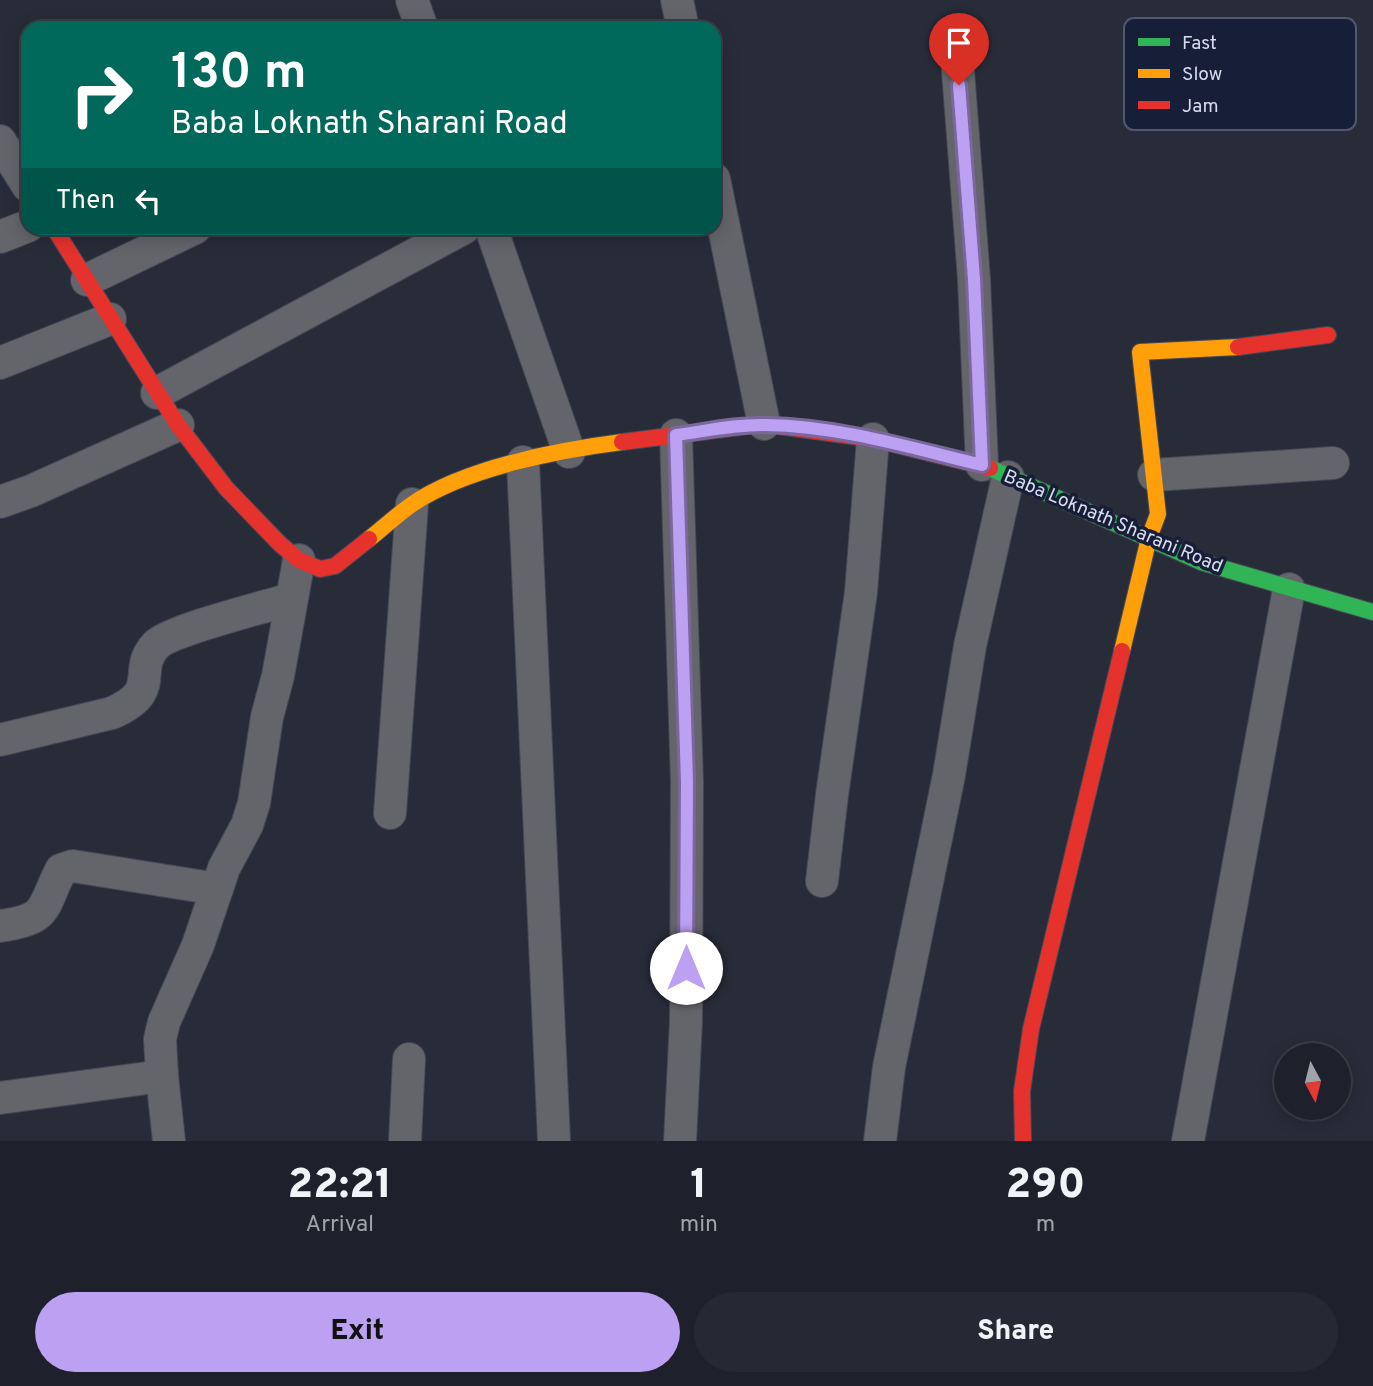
<!DOCTYPE html>
<html lang="en">
<head>
<meta charset="utf-8">
<style>
  :root { --surface:#1e212b; --page:#262933; --text:#f1f3f6; --muted:#a1a3a9; --line:#3c3e47; --accent:#bca0f2 }
  body { margin:0; font-family:Overpass,sans-serif; background:var(--page); color:var(--text); height:100vh; display:flex; flex-direction:column; font-size:26px; white-space:nowrap }
  * { box-sizing:border-box; margin:0 }
  p { font-size:23px; color:var(--muted) }
  .icon { flex:none; width:38px; height:38px; fill:none; stroke:currentColor; stroke-width:2; stroke-linecap:round; stroke-linejoin:round }
  .map { position:relative; height:1141px; overflow:hidden }
  .panel { display:flex; flex-direction:column; background:var(--surface); flex:1 }
  .panel>* { flex:none }
  .hud { position:absolute; left:21px; top:21px; width:700px; height:214px; border-radius:21px; box-shadow:0 4px 18px #0003,0 0 0 2px var(--line); background:#00695c; color:#fff; overflow:hidden }
  .needle { width:46px; rotate:173deg }
  .fabs { position:absolute; left:1274px; top:1043px; display:grid; gap:14px }
  .fabs a { display:grid; place-items:center; width:77px; height:77px; border-radius:50%; background:var(--surface); box-shadow:0 4px 18px #0003,0 0 0 2px var(--line); font-size:35px }
  .pin { position:absolute; display:grid; place-items:center; width:60px; height:60px; color:#fff; margin:-72px -30px; border-radius:50% 50% 50% 0; rotate:-45deg; box-shadow:0 0 7px #0007 }
  .pin .icon { rotate:45deg }
  .me { position:absolute; width:77px; margin:-38px; rotate:0deg; stroke-linejoin:round; filter:drop-shadow(0 0 5px #0008) }
  .turn { display:flex; align-items:center; gap:24px; height:147px; padding:0 35px; font-size:32px }
  .turn .icon { width:91px; height:91px; stroke-width:2.5 }
  .turn b { display:block; font-size:49px; line-height:60px }
  .then { display:flex; align-items:center; height:66px; padding:0 35px; background:#0003; gap:14px; font-size:26px }
  .eta { display:flex; justify-content:space-evenly; align-items:center; height:119px; text-align:center }
  .eta b { font-size:42px; font-weight:800; line-height:49px }
  .primary-button { display:flex; gap:14px; margin-top:auto; padding:14px 35px }
  .primary-button a { flex:1; height:80px; border-radius:42px; background:var(--accent); color:#111; font-size:28px; font-weight:800; line-height:80px; text-align:center }
  .primary-button a+a { background:var(--page); color:var(--text) }
  .map>svg:first-child { display:block }
</style>
</head>
<body>
<div class="map">
<svg width="1373" height="1141" viewBox="0 0 1373 1141">
  <rect width="100%" height="100%" fill="#282c39"/>
  <g fill="none" stroke-linecap="round" stroke-linejoin="round">
    <g stroke="#464954" stroke-width="34">
      <g id="street">
        <path d="M412 0 422 28"/>
        <path d="M677 0 683 28"/>
        <path d="M957 58 974 279 982 465"/>
        <path d="M0 141 28 186"/>
        <path d="M714 179 764 424"/>
        <path d="M491 228 569 452"/>
        <path d="M0 237 28 226"/>
        <path d="M87 280 195 228"/>
        <path d="M0 363 110 319"/>
        <path d="M157 393 464 228"/>
        <path d="M676 435 687 782 686 1021 680 1141"/>
        <path d="M523 462 554 1141"/>
        <path d="M1154 475 1333 463"/>
        <path d="M0 502 31 491 178 425"/>
        <path d="M0 740 112 713C164 690 131 672 156 645 171 630 265 607 291 599"/>
        <path d="M390 813 412 504"/>
        <path d="M822 881 832 795 861 592 873 439"/>
        <path d="M0 926C50 919 41 909 61 870L73 866 217 889"/>
        <path d="M0 1098 162 1076"/>
        <path d="M169 1141 162 1076 160 1039 164 1022 198 945 224 868 247 825 254 803 267 717 278 676 299 560"/>
        <path d="M405 1141 409 1059"/>
        <path d="M880 1141 889 1067 949 775 970 646 1008 477"/>
        <path d="M1188 1141 1289 589"/>
      </g>
    </g>
    <g stroke="#464954" stroke-width="18">
      <path id="fast" d="M990 468 1201 562 1373 612"/>
    </g>
    <g stroke="#464954" stroke-width="18">
      <g id="slow">
        <path d="M369 539C383 528 397 515 411 505 464 468 559 450 622 442"/>
        <path d="M1122 651 1149 538 1158 514 1140 352 1238 347"/>
      </g>
    </g>
    <g stroke="#464954" stroke-width="18">
      <g id="jam">
        <path d="M54 228 178 425 226 488 280 544 299 560 320 569 335 566 369 539"/>
        <path d="M1238 347 1328 335"/>
        <path d="M622 442 764 424 873 439 990 468"/>
        <path d="M1023 1141 1022 1091 1031 1029 1122 651"/>
      </g>
    </g>
    <use href="#street" stroke="#64656b" stroke-width="32"/>
    <use href="#fast" stroke="#30b455" stroke-width="16"/>
    <use href="#slow" stroke="#ff9f0a" stroke-width="16"/>
    <use href="#jam" stroke="#e5322d" stroke-width="16"/>
  </g>
  <g fill="none" stroke-linecap="round" stroke-linejoin="round">
    <g stroke="#7a689d" stroke-width="18">
      <path id="route" d="M686 968 687 782 676 435C706 431 737 424 766 425 839 426 911 448 982 465L974 279 959 85"/>
    </g>
    <use href="#route" stroke="#bca0f2" stroke-width="12"/>
  </g>
  <g text-anchor="middle" dominant-baseline="central" stroke-width="7" stroke-linejoin="round" paint-order="stroke">
    <g font-size="19" fill="#d7dcee" stroke="#171e37">
      <text transform="translate(1113 522) rotate(23)">Baba Loknath Sharani Road</text>
    </g>
  </g>
  <rect x="1124" y="18" width="232" height="112" rx="10" fill="#171e37" stroke="#51576e" stroke-width="2"/>
  <rect x="1138" y="38" width="32" height="8" fill="#30b455"/>
  <rect x="1138" y="69" width="32" height="9" fill="#ff9f0a"/>
  <rect x="1138" y="101" width="32" height="8" fill="#e5322d"/>
  <g font-size="19" fill="#d7dcee">
    <text x="1182" y="49">Fast</text>
    <text x="1182" y="80">Slow</text>
    <text x="1182" y="112">Jam</text>
  </g>
</svg>
<div class="fabs">
<a><svg class="needle" viewBox="-14 -14 28 28"><path d="M0-13l5 13h-10z" fill="#e53935"/><path d="M0 13l5-13h-10z" fill="#a1a3a9"/></svg></a>
</div>
<div class="pin" style="left:959px;top:85px;background:#d93025"><svg class="icon" aria-label="arrive" viewBox="0 0 24 24"><path d="M6 21V4h12l-3 4 3 4H6"/></svg></div>
<svg class="me" style="left:686px;top:968px" viewBox="-20 -20 40 40"><circle r="19" fill="#fff"/><path d="M0-13L10 11 0 6-10 11z" fill="#bca0f2"/></svg>
<div class="hud">
<div class="turn"><svg class="icon" aria-label="right" viewBox="0 0 24 24"><path d="M7 20v-9h11M14 6l5 5-5 5"/></svg><div><b>130 m</b>Baba Loknath Sharani Road</div></div>
<div class="then">Then<svg class="icon" aria-label="left" viewBox="0 0 24 24"><path d="M17 20v-9H6M10 6l-5 5 5 5"/></svg></div>
</div>
</div>
<section class="panel">
<div class="eta">
<div><b>22:21</b><p>Arrival</p></div>
<div><b>1</b><p>min</p></div>
<div><b>290</b><p>m</p></div>
</div>
<div class="primary-button"><a>Exit</a><a>Share</a></div>
</section>
</body>
</html>
